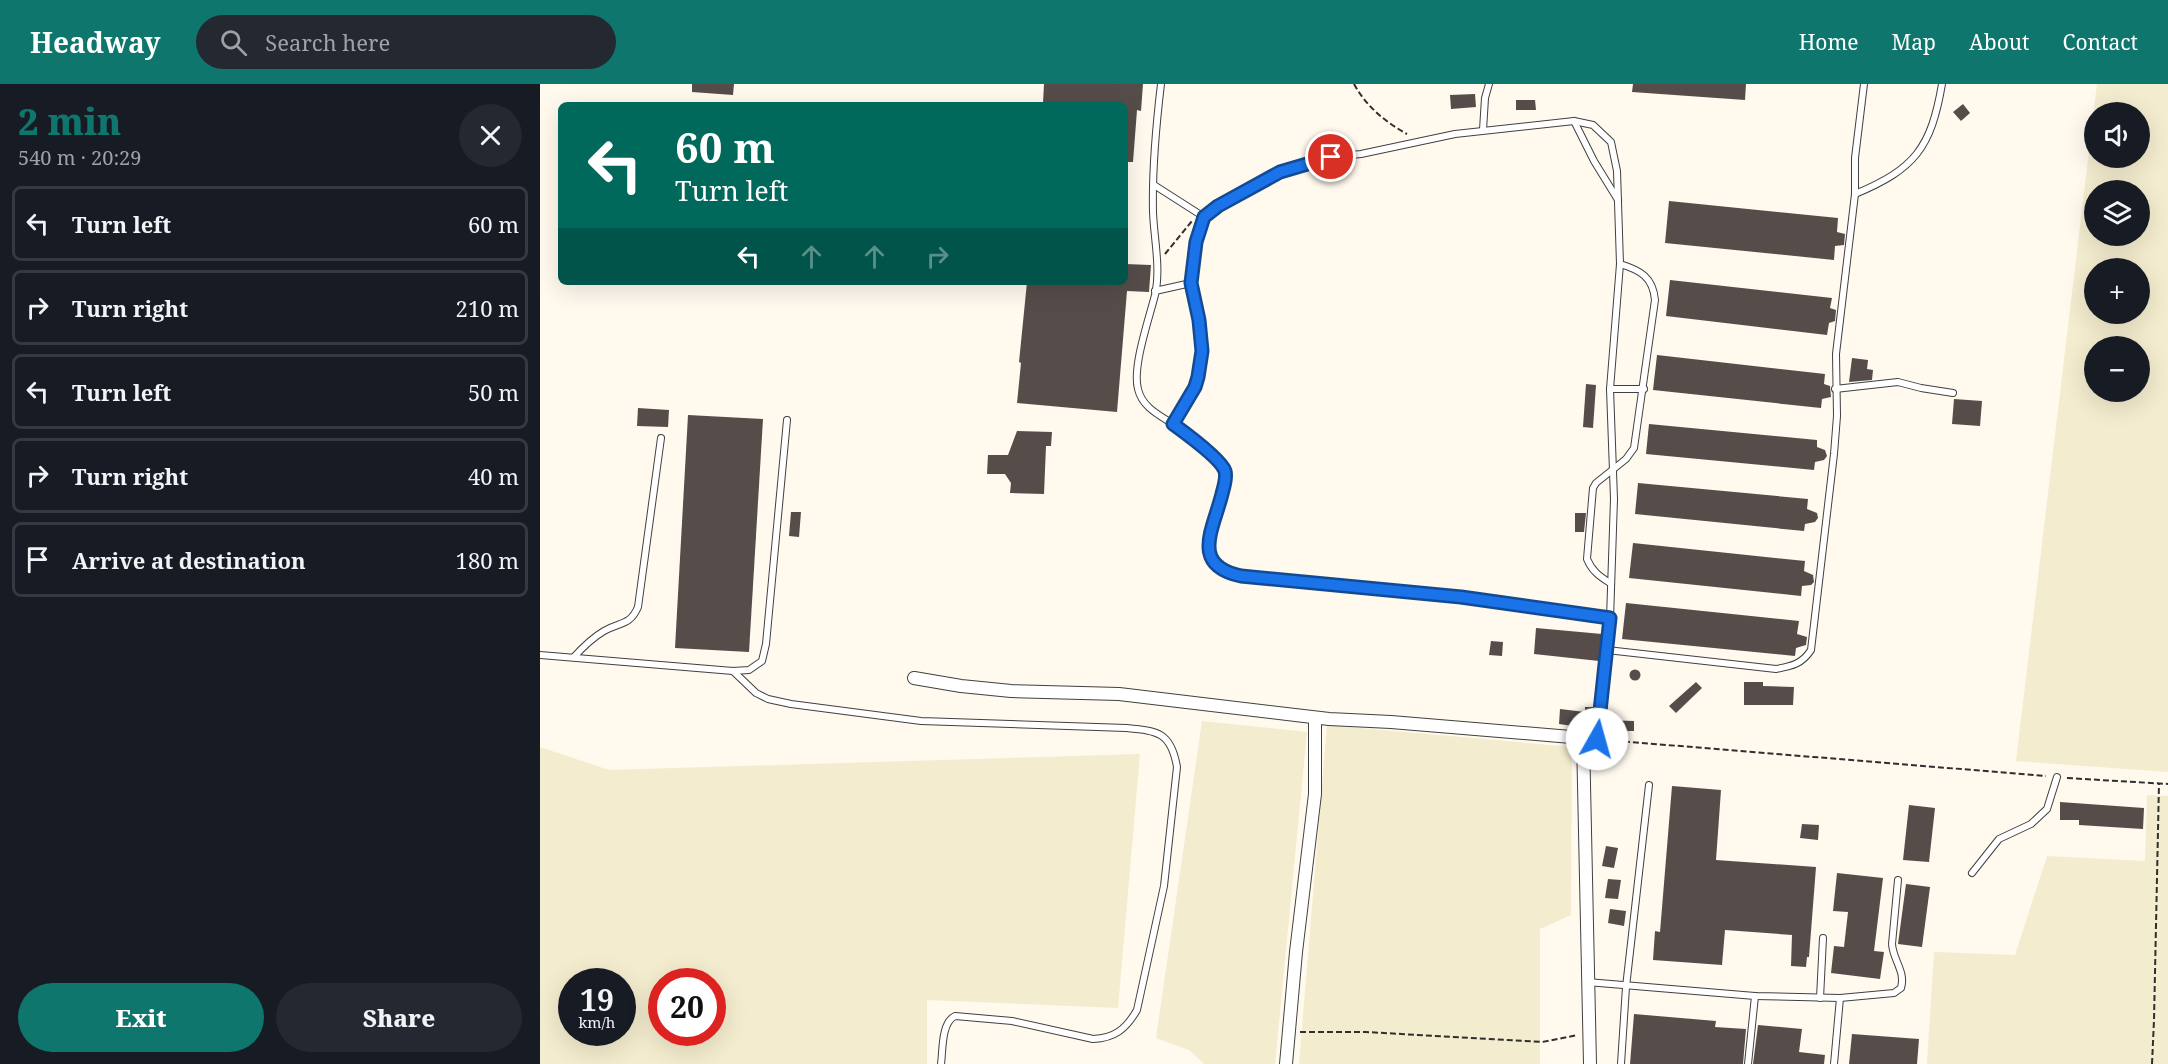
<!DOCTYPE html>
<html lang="en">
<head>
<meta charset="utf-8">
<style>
  :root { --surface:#171b24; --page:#242831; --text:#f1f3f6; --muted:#9ea1a6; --line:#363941; --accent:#0f766e }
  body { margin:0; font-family:"Noto Serif",serif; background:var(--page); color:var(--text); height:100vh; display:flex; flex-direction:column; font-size:22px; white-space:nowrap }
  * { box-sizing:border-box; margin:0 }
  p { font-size:20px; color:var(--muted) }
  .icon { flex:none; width:33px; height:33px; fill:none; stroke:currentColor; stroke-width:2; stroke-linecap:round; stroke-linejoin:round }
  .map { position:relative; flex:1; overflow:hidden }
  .sheet { display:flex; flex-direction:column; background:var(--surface); width:540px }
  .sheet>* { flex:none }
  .hud { position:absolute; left:18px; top:18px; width:570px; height:183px; border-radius:9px; box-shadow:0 6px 24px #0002; background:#00695c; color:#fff; overflow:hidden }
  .controls { position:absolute; left:1544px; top:18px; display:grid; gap:12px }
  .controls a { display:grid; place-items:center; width:66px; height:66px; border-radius:50%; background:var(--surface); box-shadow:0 6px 24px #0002; font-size:30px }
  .speed { position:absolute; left:18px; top:884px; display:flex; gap:12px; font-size:30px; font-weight:700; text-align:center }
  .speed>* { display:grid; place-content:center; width:78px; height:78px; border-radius:50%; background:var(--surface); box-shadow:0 6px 24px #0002; line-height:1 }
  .speed small { font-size:15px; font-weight:400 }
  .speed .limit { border:9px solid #d22; background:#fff; color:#111 }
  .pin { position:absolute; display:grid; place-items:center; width:51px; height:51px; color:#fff; margin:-26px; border:3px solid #fff; border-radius:50%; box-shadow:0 2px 6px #0007 }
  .me { position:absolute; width:66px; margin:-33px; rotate:7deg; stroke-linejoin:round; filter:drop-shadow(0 0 4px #0008) }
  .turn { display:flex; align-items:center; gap:21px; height:126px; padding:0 18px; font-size:27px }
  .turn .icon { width:78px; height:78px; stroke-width:2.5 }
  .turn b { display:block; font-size:42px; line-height:51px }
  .lanes { display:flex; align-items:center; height:57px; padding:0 18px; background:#0003; justify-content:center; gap:30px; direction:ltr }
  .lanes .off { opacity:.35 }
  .round { display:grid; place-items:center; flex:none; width:63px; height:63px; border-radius:32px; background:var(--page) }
  .summary { display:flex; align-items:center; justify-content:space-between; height:102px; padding:0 18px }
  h1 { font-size:36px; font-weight:800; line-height:45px; color:var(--accent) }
  .primary-button { display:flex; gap:12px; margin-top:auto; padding:12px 18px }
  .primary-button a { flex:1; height:69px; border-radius:36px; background:var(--accent); color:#fff; font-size:24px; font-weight:800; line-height:69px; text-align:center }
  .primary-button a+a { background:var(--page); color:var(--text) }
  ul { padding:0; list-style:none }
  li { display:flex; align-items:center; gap:18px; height:75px; margin:0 12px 9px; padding:0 6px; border:3px solid var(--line); border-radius:9px }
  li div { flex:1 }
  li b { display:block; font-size:22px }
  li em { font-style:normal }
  header { display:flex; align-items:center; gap:36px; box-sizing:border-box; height:84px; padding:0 30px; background:var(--accent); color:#fff }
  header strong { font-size:28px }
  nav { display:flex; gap:33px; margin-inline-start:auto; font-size:21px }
  .search { width:420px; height:54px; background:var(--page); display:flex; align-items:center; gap:15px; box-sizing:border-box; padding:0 21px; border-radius:33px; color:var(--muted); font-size:22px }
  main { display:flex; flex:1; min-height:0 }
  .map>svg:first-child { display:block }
</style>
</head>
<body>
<header>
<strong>Headway</strong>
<div class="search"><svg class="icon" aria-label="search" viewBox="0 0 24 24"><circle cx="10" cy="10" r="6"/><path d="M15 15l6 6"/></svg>Search here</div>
<nav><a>Home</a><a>Map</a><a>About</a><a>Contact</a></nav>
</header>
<main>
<section class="sheet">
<div class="summary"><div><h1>2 min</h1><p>540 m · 20:29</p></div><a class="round"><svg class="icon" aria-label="close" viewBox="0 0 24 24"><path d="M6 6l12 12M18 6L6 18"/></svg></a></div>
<ul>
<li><svg class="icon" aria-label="left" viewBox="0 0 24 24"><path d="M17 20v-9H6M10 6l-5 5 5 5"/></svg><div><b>Turn left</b></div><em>60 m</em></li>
<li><svg class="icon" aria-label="right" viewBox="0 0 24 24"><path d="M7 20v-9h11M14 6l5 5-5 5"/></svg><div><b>Turn right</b></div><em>210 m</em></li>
<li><svg class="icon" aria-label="left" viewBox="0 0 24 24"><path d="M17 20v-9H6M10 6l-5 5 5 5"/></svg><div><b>Turn left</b></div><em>50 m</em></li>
<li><svg class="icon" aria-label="right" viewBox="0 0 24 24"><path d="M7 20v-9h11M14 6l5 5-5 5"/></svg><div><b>Turn right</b></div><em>40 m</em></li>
<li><svg class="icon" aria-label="arrive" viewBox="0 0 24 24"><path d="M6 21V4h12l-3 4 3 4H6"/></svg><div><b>Arrive at destination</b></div><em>180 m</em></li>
</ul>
<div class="primary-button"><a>Exit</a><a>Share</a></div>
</section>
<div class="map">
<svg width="1628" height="980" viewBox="0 0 1628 980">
  <rect width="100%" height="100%" fill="#fff9ee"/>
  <g fill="#f4ecce" fill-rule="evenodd">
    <path d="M1557 0H1628V688L1476 677ZM1554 28H1599V74H1554ZM1554 106H1599V152H1554ZM1554 184H1599V230H1554ZM1554 262H1599V308H1554Z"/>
    <path d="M662 637 767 648 735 980H664L649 966 616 954Z"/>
    <path d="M787 641 1032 663 1031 831 1000 845V980H759Z"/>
    <path d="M0 663 69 686 600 670 578 924 387 916V980H0ZM32 897H82V948H32ZM122 897H172V948H122Z"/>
    <path d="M1607 711 1628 712V980H1387L1394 868 1475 871 1507 772 1605 777Z"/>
  </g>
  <g fill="#564d4a">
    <path d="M152 0H194L193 11 152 8Z"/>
    <path d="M504 0H603L601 27 597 26 593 78H585V21L503 19Z"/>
    <path d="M1093 0H1206L1205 16 1092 8Z"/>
    <path d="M935 10 936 23 911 25 910 11Z"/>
    <path d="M976 16H995L996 26H976Z"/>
    <path d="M1423 20 1430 29 1421 37 1413 28Z"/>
    <path d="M1129 117 1298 134 1297 148 1305 150 1304 161 1295 162 1294 176 1125 159Z"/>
    <path d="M585 180 611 181 609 208 587 207 577 328 477 319 481 279 479 278 487 198H585Z"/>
    <path d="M1130 196 1292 214 1290 224 1296 226 1295 237 1289 239 1287 251 1126 232Z"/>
    <path d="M1117 271 1285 290 1284 300 1290 302 1291 313 1282 315 1281 324 1113 306Z"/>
    <path d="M1312 274 1328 276 1327 285 1333 286 1332 296 1309 298Z"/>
    <path d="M1046 300 1056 301 1053 344 1043 343Z"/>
    <path d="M1414 315 1442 317 1440 342 1412 340Z"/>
    <path d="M98 324 129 326 128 343 97 342Z"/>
    <path d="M148 331 223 335 209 568 135 564Z"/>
    <path d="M1109 340 1277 356V363L1285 366 1287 372 1284 376 1275 378 1274 386 1106 370Z"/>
    <path d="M477 347 512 348 511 362H506L504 410 470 409 471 399 465 390H447L448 371H468Z"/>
    <path d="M1098 399 1268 415 1267 425 1277 429 1278 434 1275 438 1265 440 1264 447 1095 430Z"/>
    <path d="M251 428H261L259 453 249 452Z"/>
    <path d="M1035 429H1046L1044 448H1035Z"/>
    <path d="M1093 459 1265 477 1264 487 1273 491 1274 498 1271 501 1262 502 1261 512 1089 494Z"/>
    <path d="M1086 519 1259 537 1257 550 1267 553 1266 561 1256 564 1255 572 1082 555Z"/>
    <path d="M996 544 1062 550 1059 577 994 570Z"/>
    <path d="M951 557 963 558 962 572 949 571Z"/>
    <circle cx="1095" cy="591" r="5.5"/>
    <path d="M1156 598 1162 604 1136 629 1129 622Z"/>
    <path d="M1204 598H1223V602L1254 603 1253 621H1204Z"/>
    <path d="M1045 623H1055L1053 645 1019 640 1020 625 1045 628Z"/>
    <path d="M1064 636 1094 637V647H1063Z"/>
    <path d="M1132 702 1181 706 1176 776 1276 783 1269 873H1267L1266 883 1251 882 1252 851 1185 846 1182 881 1113 876 1115 847 1120 848Z"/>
    <path d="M1520 718 1604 724 1603 745 1539 741V736H1520Z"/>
    <path d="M1369 721 1395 724 1389 778 1363 776Z"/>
    <path d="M1262 740 1279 741 1278 756 1260 754Z"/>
    <path d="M1066 762 1078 764 1074 784 1062 782Z"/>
    <path d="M1297 789 1343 794 1334 867 1344 868 1340 895 1291 889 1294 862 1304 863 1308 828 1293 827Z"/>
    <path d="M1068 795 1081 796 1078 815 1065 814Z"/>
    <path d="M1366 800 1390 803 1382 863 1358 860Z"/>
    <path d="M1070 825 1086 827 1084 842 1068 839Z"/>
    <path d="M1094 930 1176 937 1175 943 1206 945 1203 980H1090Z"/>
    <path d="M1218 941 1262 945 1259 968 1285 971 1284 980H1213Z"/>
    <path d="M1312 950 1379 955 1377 980H1309Z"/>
  </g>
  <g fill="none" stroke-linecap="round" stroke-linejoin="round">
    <g stroke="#404040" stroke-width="8">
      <g id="service">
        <path d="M621 0C616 42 612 86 613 128 614 155 621 184 615 211 609 235 592 283 598 305 602 323 619 331 633 340 648 315 659 298 661 268 663 244 654 223 652 200 650 179 657 139 672 126L740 88 791 73 821 70 915 50 1034 37 1053 41 1071 58 1077 87 1080 180 1070 305 1074 415 1070 535"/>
        <path d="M1034 37 1054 77 1078 116"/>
        <path d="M943 46 945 14 949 0"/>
        <path d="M614 101 664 133"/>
        <path d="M1315 110C1375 85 1391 64 1402 0"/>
        <path d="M615 207 651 199"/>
        <path d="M1070 305H1104"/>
        <path d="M1295 305 1358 298 1381 304 1413 309"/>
        <path d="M633 340C644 348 681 375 685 386 690 401 673 442 669 459 668 483 680 487 701 492L921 513 1070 535 1057 655"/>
        <path d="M1070 499C1059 492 1052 487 1047 475L1053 404 1056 399 1086 375 1094 364 1115 216C1113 193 1100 186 1080 180"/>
        <path d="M1067 566 1236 585C1252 582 1262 580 1271 566L1294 370 1297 332 1296 270 1315 110V74L1324 0"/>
        <path d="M0 571 193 587 209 586 222 577 226 560 247 336"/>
        <path d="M34 573C43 563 52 554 64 547 79 538 90 542 98 523L121 354"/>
        <path d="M193 587 216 609 228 615 251 620 381 637 586 644C618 647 631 648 637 683L624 802 597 926C586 945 575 954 553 955L472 937 415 932C401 939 403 966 401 980"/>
        <path d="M1432 789 1459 755 1491 740 1507 725 1517 693"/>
        <path d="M1047 898 1215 912 1300 914 1294 980"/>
        <path d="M1280 914 1283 854"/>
        <path d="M1300 914 1354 909 1361 904C1366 888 1353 876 1352 860L1358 796"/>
        <path d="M1081 980 1086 903 1109 701"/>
        <path d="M1208 980 1215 912"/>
      </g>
    </g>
    <g stroke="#404040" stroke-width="14">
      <g id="minor">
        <path d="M374 594 421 602 471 607 579 610 789 635 851 638 1043 654 1050 980"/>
        <path d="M746 980 756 868 775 710V634"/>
      </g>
    </g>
    <g stroke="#2f2f2f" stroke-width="2" stroke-dasharray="6 3" stroke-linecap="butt">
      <path d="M814 0C826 22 845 38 867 50"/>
      <path d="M625 170 652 137"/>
      <path d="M1066 656 1506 692"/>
      <path d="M1527 694 1628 700"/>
      <path d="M760 948H826L1002 958 1038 951"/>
      <path d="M1612 980 1614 936 1619 699"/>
    </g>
    <use href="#service" stroke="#fff" stroke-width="6"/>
    <use href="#minor" stroke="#fff" stroke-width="12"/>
  </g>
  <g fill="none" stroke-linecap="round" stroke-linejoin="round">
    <g stroke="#114b97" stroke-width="15">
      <path id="route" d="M791 73 740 88 678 122 664 133 656 158 651 199 659 236 662 267 658 293 655 303 633 340C644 348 681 375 685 387 687 394 684 402 682 410 673 446 650 481 701 492L921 513 1070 534 1057 655"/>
    </g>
    <use href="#route" stroke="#1a73e8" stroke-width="10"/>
  </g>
</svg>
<div class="controls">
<a><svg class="icon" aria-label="sound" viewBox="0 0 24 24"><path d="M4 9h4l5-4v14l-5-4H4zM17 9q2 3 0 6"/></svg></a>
<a><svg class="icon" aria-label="layers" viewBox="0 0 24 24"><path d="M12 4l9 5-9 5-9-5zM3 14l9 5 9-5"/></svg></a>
<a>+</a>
<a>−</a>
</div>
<div class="speed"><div>19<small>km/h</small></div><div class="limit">20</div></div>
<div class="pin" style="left:791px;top:73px;background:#d93025"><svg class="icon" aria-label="arrive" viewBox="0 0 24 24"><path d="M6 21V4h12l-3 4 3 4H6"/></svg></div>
<svg class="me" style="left:1057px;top:655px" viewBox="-20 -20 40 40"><circle r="19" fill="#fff"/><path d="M0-13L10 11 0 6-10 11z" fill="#1a73e8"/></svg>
<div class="hud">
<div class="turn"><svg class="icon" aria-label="left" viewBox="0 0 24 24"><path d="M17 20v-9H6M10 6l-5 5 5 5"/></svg><div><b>60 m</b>Turn left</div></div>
<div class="lanes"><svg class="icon" aria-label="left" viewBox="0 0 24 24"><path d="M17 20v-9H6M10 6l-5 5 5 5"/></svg><svg class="icon off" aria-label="ahead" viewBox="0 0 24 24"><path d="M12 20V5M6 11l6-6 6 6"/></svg><svg class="icon off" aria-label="ahead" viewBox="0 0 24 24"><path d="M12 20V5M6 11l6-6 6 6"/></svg><svg class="icon off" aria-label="right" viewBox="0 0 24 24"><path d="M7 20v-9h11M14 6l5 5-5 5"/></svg></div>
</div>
</div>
</main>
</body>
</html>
